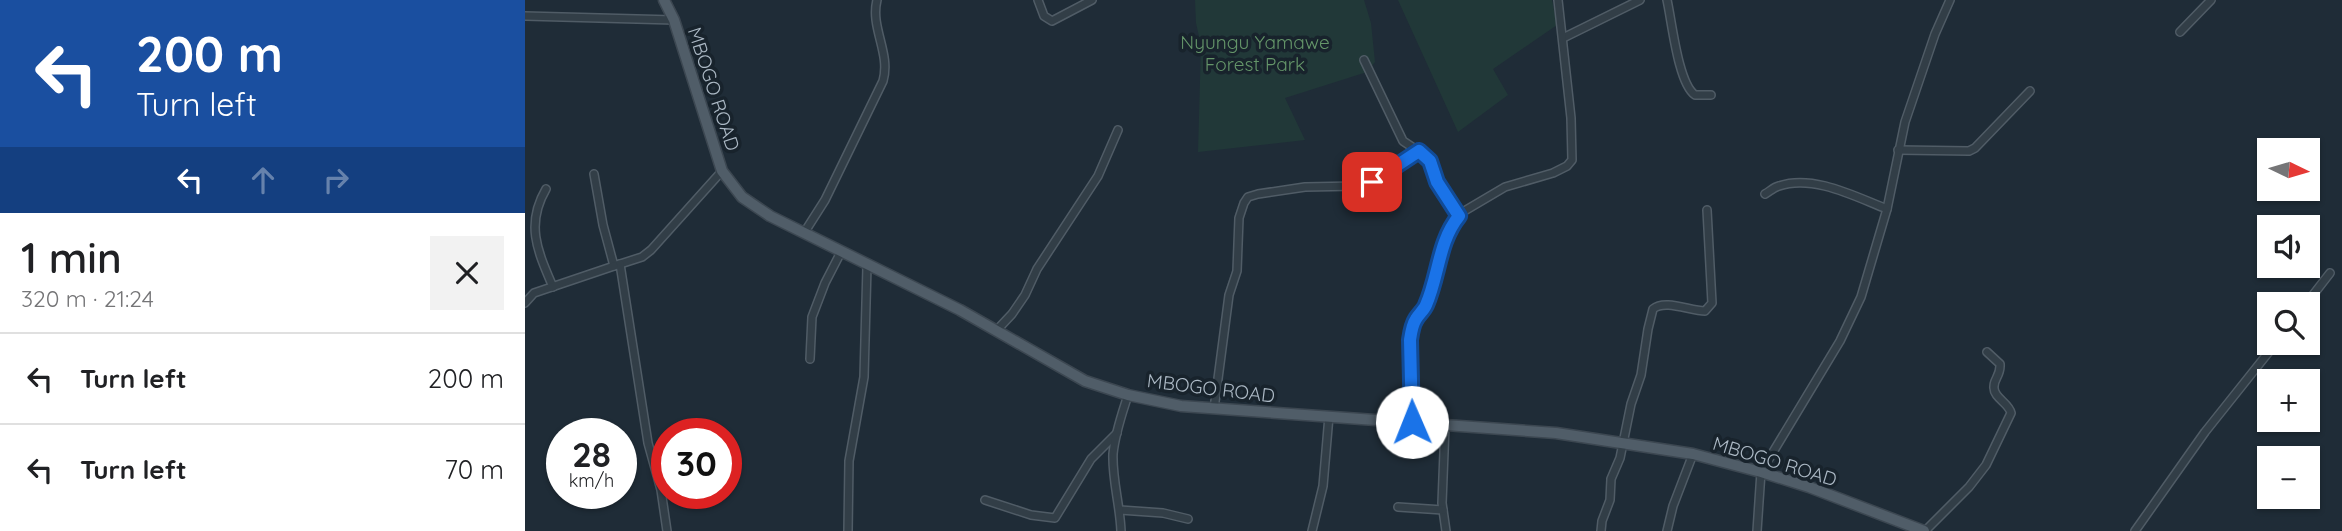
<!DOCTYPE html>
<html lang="en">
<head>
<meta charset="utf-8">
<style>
  :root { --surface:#fff; --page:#f2f2f2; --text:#202124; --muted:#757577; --line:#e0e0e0 }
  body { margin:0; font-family:Quicksand,sans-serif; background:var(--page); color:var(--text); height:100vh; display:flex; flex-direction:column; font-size:26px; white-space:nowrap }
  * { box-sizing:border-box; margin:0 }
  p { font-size:23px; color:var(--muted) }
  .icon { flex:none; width:38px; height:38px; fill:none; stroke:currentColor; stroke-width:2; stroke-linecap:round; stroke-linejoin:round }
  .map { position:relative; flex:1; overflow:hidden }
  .sheet { display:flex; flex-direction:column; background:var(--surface); width:525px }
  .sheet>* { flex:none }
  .top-card { background:#1a4fa0; color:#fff; overflow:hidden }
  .needle { width:46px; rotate:95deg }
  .fabs { position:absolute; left:1732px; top:138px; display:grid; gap:14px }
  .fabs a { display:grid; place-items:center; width:63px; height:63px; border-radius:0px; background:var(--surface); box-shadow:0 2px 5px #0004; font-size:35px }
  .speed { position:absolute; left:21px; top:418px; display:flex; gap:14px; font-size:35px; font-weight:700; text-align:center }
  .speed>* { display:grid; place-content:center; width:91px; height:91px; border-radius:50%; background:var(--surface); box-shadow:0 2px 5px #0004; line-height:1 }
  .speed small { font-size:18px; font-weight:400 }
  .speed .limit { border:10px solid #d22; background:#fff; color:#111 }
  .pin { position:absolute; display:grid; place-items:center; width:60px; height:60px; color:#fff; margin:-30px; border-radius:14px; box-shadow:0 4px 10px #0006 }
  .me { position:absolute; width:77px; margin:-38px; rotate:359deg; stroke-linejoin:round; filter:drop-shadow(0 0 5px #0008) }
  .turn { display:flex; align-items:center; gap:24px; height:147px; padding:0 21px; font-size:32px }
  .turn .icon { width:91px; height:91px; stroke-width:2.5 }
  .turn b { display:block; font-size:49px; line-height:60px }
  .lanes { display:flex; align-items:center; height:66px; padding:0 21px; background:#0003; justify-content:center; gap:35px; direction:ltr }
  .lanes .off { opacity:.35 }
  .round { display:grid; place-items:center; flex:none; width:74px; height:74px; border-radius:0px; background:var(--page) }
  .head { display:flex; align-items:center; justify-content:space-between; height:119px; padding:0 21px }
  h1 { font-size:42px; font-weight:600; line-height:52px }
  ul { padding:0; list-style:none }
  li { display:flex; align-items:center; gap:21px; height:91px; padding:0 21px; border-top:2px solid var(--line) }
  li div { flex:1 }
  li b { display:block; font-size:26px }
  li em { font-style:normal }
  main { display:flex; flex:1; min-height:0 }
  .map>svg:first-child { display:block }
</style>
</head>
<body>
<main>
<section class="sheet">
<div class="top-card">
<div class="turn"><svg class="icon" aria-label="left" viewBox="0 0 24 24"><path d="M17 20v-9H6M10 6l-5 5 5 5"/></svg><div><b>200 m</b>Turn left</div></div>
<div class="lanes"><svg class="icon" aria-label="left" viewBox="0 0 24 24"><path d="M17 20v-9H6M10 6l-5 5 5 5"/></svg><svg class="icon off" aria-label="ahead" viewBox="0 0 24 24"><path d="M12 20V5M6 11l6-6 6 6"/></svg><svg class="icon off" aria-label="right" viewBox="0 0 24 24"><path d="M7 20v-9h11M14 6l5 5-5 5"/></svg></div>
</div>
<div class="head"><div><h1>1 min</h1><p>320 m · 21:24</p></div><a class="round"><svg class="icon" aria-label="close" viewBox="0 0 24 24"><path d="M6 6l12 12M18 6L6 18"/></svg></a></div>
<ul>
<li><svg class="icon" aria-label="left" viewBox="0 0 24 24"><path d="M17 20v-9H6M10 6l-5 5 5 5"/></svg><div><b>Turn left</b></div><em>200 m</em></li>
<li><svg class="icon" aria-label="left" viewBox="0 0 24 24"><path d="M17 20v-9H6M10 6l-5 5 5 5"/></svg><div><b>Turn left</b></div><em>70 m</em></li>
</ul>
</section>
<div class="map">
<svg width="1817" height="531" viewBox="0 0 1817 531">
  <rect width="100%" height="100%" fill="#1f2c37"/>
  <g fill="#213838">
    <path d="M670 0H839L846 23 850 62 842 72 760 98 780 140 673 152 676 45 671 23Z"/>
    <path d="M873 0H1027L1032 25 968 69 983 95 933 132Z"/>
  </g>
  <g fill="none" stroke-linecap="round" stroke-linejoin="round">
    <g stroke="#505c66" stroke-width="10">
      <g id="minor">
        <path d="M513 0 519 16 527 21 567 0"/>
        <path d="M1142 0C1147 22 1153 83 1170 95H1186"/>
        <path d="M0 16 149 20"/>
        <path d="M1655 32 1686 0"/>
        <path d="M1038 38 1115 0"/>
        <path d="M839 60 878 141 899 155 905 161 912 182 934 216"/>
        <path d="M1373 150 1444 151 1450 148 1505 91"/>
        <path d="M69 174 78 225 89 266 117 257 126 250 197 171"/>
        <path d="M21 189C0 225 13 252 28 287"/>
        <path d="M1240 194C1244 192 1249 187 1254 186 1288 174 1331 197 1362 209"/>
        <path d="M279 233 300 200 358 81C366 53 345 28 352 0"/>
        <path d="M95 264 123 443 136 490 142 531"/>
        <path d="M0 303 9 293 89 266"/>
        <path d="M1781 304 1805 273"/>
        <path d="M471 331 487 314 500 295 512 269 573 176 593 130"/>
        <path d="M285 359 287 317 300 283 316 252"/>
        <path d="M689 409 704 295 712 271 714 218 719 203 723 197 733 194 780 187 833 186 847 182 867 171 894 151"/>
        <path d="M887 422 885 340 888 324 901 305 925 231 936 213 980 187 1028 173 1042 166 1047 160 1046 118 1033 0"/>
        <path d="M920 426 917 503 921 531"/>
        <path d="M460 500 506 515 530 518 566 459 592 433"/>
        <path d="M873 507 918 510"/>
        <path d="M595 510 638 513 663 519"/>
        <path d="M323 531 324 461 339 377 342 266"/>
        <path d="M596 531C595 505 587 479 588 454 590 433 597 414 603 395"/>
        <path d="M787 531 798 486 804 416"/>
        <path d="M1076 531 1077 521 1085 500 1086 479 1095 458 1106 404 1116 375 1123 329 1128 309C1140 299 1165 311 1180 311L1187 303 1182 210"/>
        <path d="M1142 531 1148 506 1168 454"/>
        <path d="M1232 531 1236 472 1315 341 1336 297 1362 209 1380 122 1410 34 1425 0"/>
        <path d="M1400 531 1444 487 1461 465 1486 413C1484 403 1469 398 1469 388 1468 379 1476 376 1475 364L1462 352"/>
        <path d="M1610 531 1680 432 1751 343"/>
      </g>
    </g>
    <g stroke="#3c4751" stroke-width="13">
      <path id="major" d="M139 0 149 20 197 171 217 197 245 216 435 310 560 381 603 395 656 406 1031 433 1168 454 1236 472 1284 487 1399 531"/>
    </g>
    <use href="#minor" stroke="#323e47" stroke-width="7"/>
    <use href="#major" stroke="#505d68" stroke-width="10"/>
  </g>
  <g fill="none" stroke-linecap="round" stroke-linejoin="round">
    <g stroke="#114b97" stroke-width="18">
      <path id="route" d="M847 182 894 151 905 161 912 182 934 216C913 242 914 276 901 305 899 310 894 314 891 319 887 325 886 333 885 340L887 422"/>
    </g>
    <use href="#route" stroke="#1a73e8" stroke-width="12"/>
  </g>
  <g text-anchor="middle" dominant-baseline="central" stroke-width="7" stroke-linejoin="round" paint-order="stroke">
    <g font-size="19" fill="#649569" stroke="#18232c">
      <text x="730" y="42">Nyungu Yamawe<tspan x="730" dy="22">Forest Park</tspan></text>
    </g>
    <g font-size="19" fill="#acb9c5" stroke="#18232c">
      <text transform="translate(189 89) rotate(72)">MBOGO ROAD</text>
      <text transform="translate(686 388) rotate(7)">MBOGO ROAD</text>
      <text transform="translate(1250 461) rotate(17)">MBOGO ROAD</text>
    </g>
  </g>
</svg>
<div class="fabs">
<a><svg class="needle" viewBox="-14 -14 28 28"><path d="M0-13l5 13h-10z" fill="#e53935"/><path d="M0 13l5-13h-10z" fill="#757577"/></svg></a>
<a><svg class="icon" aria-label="sound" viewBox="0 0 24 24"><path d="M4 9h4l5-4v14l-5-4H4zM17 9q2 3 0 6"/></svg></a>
<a><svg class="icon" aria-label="search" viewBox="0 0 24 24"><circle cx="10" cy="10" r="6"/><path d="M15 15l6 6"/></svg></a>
<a>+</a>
<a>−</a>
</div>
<div class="speed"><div>28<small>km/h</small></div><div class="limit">30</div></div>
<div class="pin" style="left:847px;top:182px;background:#d93025"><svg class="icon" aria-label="arrive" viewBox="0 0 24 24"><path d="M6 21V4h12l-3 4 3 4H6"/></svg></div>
<svg class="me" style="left:887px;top:422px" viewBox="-20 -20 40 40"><circle r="19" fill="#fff"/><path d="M0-13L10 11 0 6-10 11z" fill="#1a73e8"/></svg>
</div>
</main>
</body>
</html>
